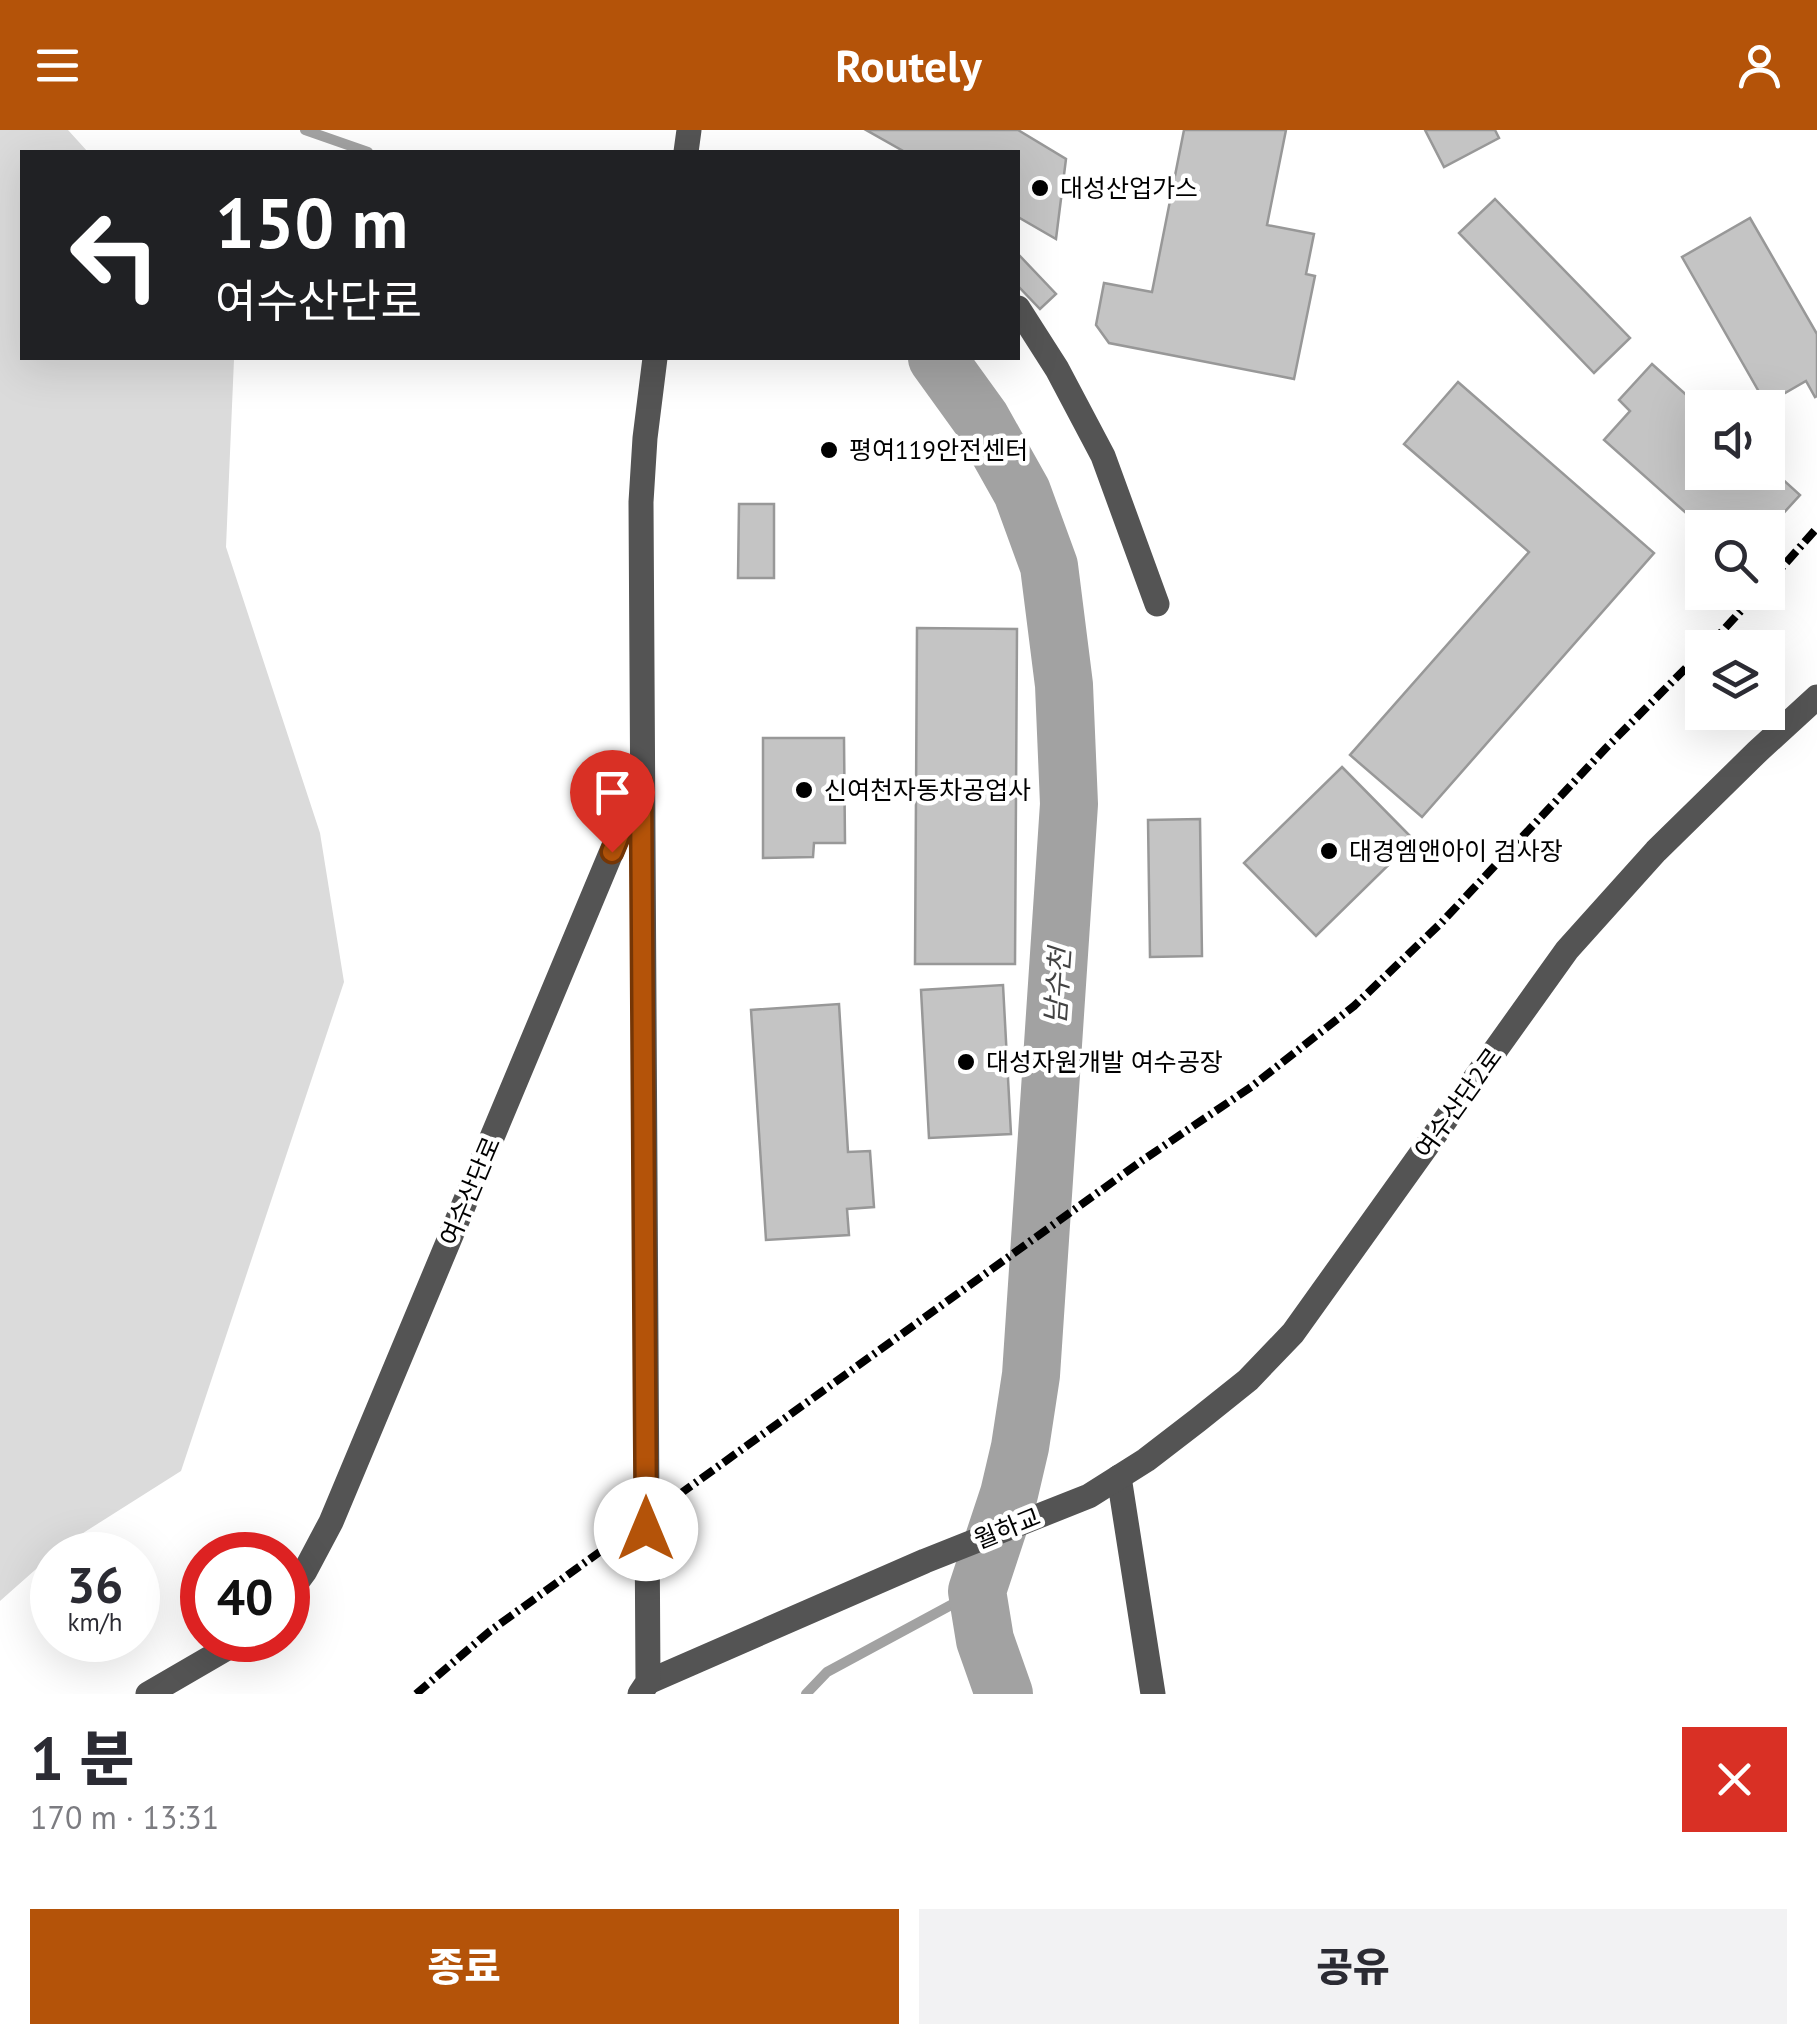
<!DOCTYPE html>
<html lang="ko">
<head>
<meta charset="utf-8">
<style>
  :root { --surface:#fff; --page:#f2f2f3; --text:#2b2b33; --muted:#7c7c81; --accent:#b45309 }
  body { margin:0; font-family:"PT Sans","Noto Sans KR",sans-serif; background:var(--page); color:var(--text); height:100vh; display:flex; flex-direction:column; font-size:38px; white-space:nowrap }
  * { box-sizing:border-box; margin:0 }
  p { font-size:32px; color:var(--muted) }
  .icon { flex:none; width:55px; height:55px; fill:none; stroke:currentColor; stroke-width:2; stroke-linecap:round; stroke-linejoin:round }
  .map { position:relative; height:1564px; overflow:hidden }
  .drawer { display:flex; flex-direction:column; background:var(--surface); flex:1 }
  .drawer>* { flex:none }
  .top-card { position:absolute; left:20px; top:20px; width:1000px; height:210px; border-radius:0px; box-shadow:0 10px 40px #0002; background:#202124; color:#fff; overflow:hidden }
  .fabs { position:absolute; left:1685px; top:260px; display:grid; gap:20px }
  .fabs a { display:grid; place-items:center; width:100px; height:100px; border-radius:0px; background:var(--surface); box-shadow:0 10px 40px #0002; font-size:50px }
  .speed { position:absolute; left:30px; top:1402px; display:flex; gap:20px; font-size:50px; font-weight:700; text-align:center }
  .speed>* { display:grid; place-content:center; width:130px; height:130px; border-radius:50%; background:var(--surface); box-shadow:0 10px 40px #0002; line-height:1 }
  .speed small { font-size:25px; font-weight:400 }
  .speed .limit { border:15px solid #d22; background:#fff; color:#111 }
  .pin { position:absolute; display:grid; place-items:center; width:85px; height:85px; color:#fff; margin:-102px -42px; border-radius:50% 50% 50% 0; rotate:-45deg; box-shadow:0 0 10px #0007 }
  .pin .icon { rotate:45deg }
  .me { position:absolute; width:110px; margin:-55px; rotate:0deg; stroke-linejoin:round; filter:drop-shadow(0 0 8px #0008) }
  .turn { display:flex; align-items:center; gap:35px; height:210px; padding:0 30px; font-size:45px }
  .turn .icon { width:130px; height:130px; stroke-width:2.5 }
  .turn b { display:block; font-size:70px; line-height:85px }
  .round { display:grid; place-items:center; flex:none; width:105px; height:105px; border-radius:0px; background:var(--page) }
  .head { display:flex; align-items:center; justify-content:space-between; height:170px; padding:0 30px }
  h1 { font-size:60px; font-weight:800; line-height:75px }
  .cta { display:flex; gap:20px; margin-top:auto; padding:20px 30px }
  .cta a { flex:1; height:115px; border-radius:0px; background:var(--accent); color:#fff; font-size:40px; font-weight:800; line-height:115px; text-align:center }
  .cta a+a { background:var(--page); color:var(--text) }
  header { display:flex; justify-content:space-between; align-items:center; height:130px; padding:0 30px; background:var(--accent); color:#fff; font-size:45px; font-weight:800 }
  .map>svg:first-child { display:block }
</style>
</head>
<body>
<header><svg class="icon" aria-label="menu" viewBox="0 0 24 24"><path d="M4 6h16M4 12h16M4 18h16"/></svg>Routely<svg class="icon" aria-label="person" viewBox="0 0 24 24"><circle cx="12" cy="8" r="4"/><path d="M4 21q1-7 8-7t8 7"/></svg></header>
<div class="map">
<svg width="1817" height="1564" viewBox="0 0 1817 1564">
  <rect width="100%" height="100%" fill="#fff"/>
  <path fill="#dbdbdb" d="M0 0H68L88 22H22V228L234 229 226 417 320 703 344 852 181 1341 61 1417 0 1471Z"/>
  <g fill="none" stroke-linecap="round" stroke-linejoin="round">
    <g stroke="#a2a2a2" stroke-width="10">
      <path d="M305 0 368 22"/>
      <path d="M806 1564 827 1542 977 1461"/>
    </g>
    <path stroke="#a2a2a2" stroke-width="58" d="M937 228 981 289 1022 362 1049 436 1064 555 1069 674 1031 1245 1020 1317 1009 1364 977 1461 985 1510 1004 1564"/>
  </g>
  <g fill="#c4c4c4" stroke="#989898" stroke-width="2.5">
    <path d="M866 0H1018L1066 29 1056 109 1018 87V22H905Z"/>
    <path d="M1184 0H1286L1267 95 1314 104 1306 144 1315 146 1294 249 1109 213 1096 195 1104 153 1152 162Z"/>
    <path d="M1425 0H1495L1499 8 1444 37Z"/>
    <path d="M1495 69 1630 208 1594 243 1459 103Z"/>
    <path d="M1750 88 1817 204V266L1815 267 1806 251 1766 274 1682 127Z"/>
    <path d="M1018 124 1056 164 1040 179 1018 156Z"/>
    <path d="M1652 234 1702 279V342H1768V336L1800 365 1770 398 1761 390 1754 398H1703L1604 310 1630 281 1619 270Z"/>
    <path d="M1458 252 1654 423 1422 687 1350 625 1529 422 1404 314Z"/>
    <path d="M739 374H774V448H738Z"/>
    <path d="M917 498 1017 499 1015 834H915Z"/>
    <path d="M763 608H844L845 713H814L813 727 763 728Z"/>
    <path d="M1342 637 1414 710 1316 806 1244 733Z"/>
    <path d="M1200 689 1202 826 1150 827 1148 690Z"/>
    <path d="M1003 855 1011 1004 929 1008 921 860Z"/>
    <path d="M839 874 848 1022 870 1021 874 1077 847 1079 849 1105 766 1110 751 880Z"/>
  </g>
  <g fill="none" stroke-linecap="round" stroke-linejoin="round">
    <g stroke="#545454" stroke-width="25">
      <path d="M686 22 689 0"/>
      <path d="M1018 178 1057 239 1103 326 1157 474"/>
      <path d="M1119 1347 1153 1564"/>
      <path d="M288 1464 305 1441 331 1392 637 661"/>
      <path d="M648 1552 925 1431 1089 1366 1146 1330 1198 1290 1248 1250 1293 1203 1567 820 1656 721 1758 621 1817 567"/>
      <path d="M148 1564 241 1510"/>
      <path d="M640 1564 648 1552 641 372 645 308 655 228"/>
    </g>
    <g stroke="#000" stroke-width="8" stroke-dasharray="15 5 2.5 5" stroke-linecap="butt">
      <path d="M1768 453 1817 398"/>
      <path d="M1707 518 1758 462"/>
      <path d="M416 1564 490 1501 1143 1030 1251 957 1354 876 1441 793 1606 618 1702 522"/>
    </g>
  </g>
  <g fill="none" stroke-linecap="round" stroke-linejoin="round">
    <g stroke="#753606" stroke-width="25">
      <path id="route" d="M612 722 641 652 646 1399"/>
    </g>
    <use href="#route" stroke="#b45309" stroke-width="18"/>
  </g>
  <g fill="#000" stroke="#fff" stroke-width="4">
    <circle cx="1040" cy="58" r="10"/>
    <circle cx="829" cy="320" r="10"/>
    <circle cx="804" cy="660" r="10"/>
    <circle cx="1329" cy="721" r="10"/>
    <circle cx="966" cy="932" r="10"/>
  </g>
  <g text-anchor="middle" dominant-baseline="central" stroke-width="9" stroke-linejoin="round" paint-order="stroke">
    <g font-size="25" fill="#000" stroke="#fff" text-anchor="start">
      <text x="1060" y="58">대성산업가스</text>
      <text x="849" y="320">평여119안전센터</text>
      <text x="824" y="660">신여천자동차공업사</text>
      <text x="1349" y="721">대경엠앤아이 검사장</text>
      <text x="986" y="932">대성자원개발 여수공장</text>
    </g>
    <g font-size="25" fill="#000" stroke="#fff">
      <text transform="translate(1458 973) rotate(-54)">여수산단2로</text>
      <text transform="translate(470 1061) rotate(-67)">여수산단로</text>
      <text transform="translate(1007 1398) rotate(-22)">월하교</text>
    </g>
    <g font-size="28" font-style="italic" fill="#434343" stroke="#fff">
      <text transform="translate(1057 856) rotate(-86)">남수천</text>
    </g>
  </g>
</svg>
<div class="fabs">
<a><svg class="icon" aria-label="sound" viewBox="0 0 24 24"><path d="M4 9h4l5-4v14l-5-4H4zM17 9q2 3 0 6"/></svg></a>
<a><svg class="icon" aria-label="search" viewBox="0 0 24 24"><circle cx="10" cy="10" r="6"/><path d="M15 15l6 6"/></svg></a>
<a><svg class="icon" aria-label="layers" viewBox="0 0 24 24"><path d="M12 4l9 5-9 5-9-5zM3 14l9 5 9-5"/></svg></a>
</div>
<div class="speed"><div>36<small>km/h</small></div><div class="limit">40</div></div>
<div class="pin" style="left:612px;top:722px;background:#d93025"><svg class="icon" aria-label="arrive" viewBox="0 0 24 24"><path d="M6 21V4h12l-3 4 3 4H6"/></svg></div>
<svg class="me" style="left:646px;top:1399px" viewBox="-20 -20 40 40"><circle r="19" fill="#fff"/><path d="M0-13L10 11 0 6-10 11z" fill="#b45309"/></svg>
<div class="top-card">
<div class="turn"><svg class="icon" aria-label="left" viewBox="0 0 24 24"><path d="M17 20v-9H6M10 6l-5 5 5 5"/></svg><div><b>150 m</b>여수산단로</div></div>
</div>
</div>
<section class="drawer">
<div class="head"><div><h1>1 분</h1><p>170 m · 13:31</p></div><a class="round" style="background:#d93025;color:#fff"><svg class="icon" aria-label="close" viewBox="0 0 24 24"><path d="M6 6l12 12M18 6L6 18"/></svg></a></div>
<div class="cta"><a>종료</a><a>공유</a></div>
</section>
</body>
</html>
